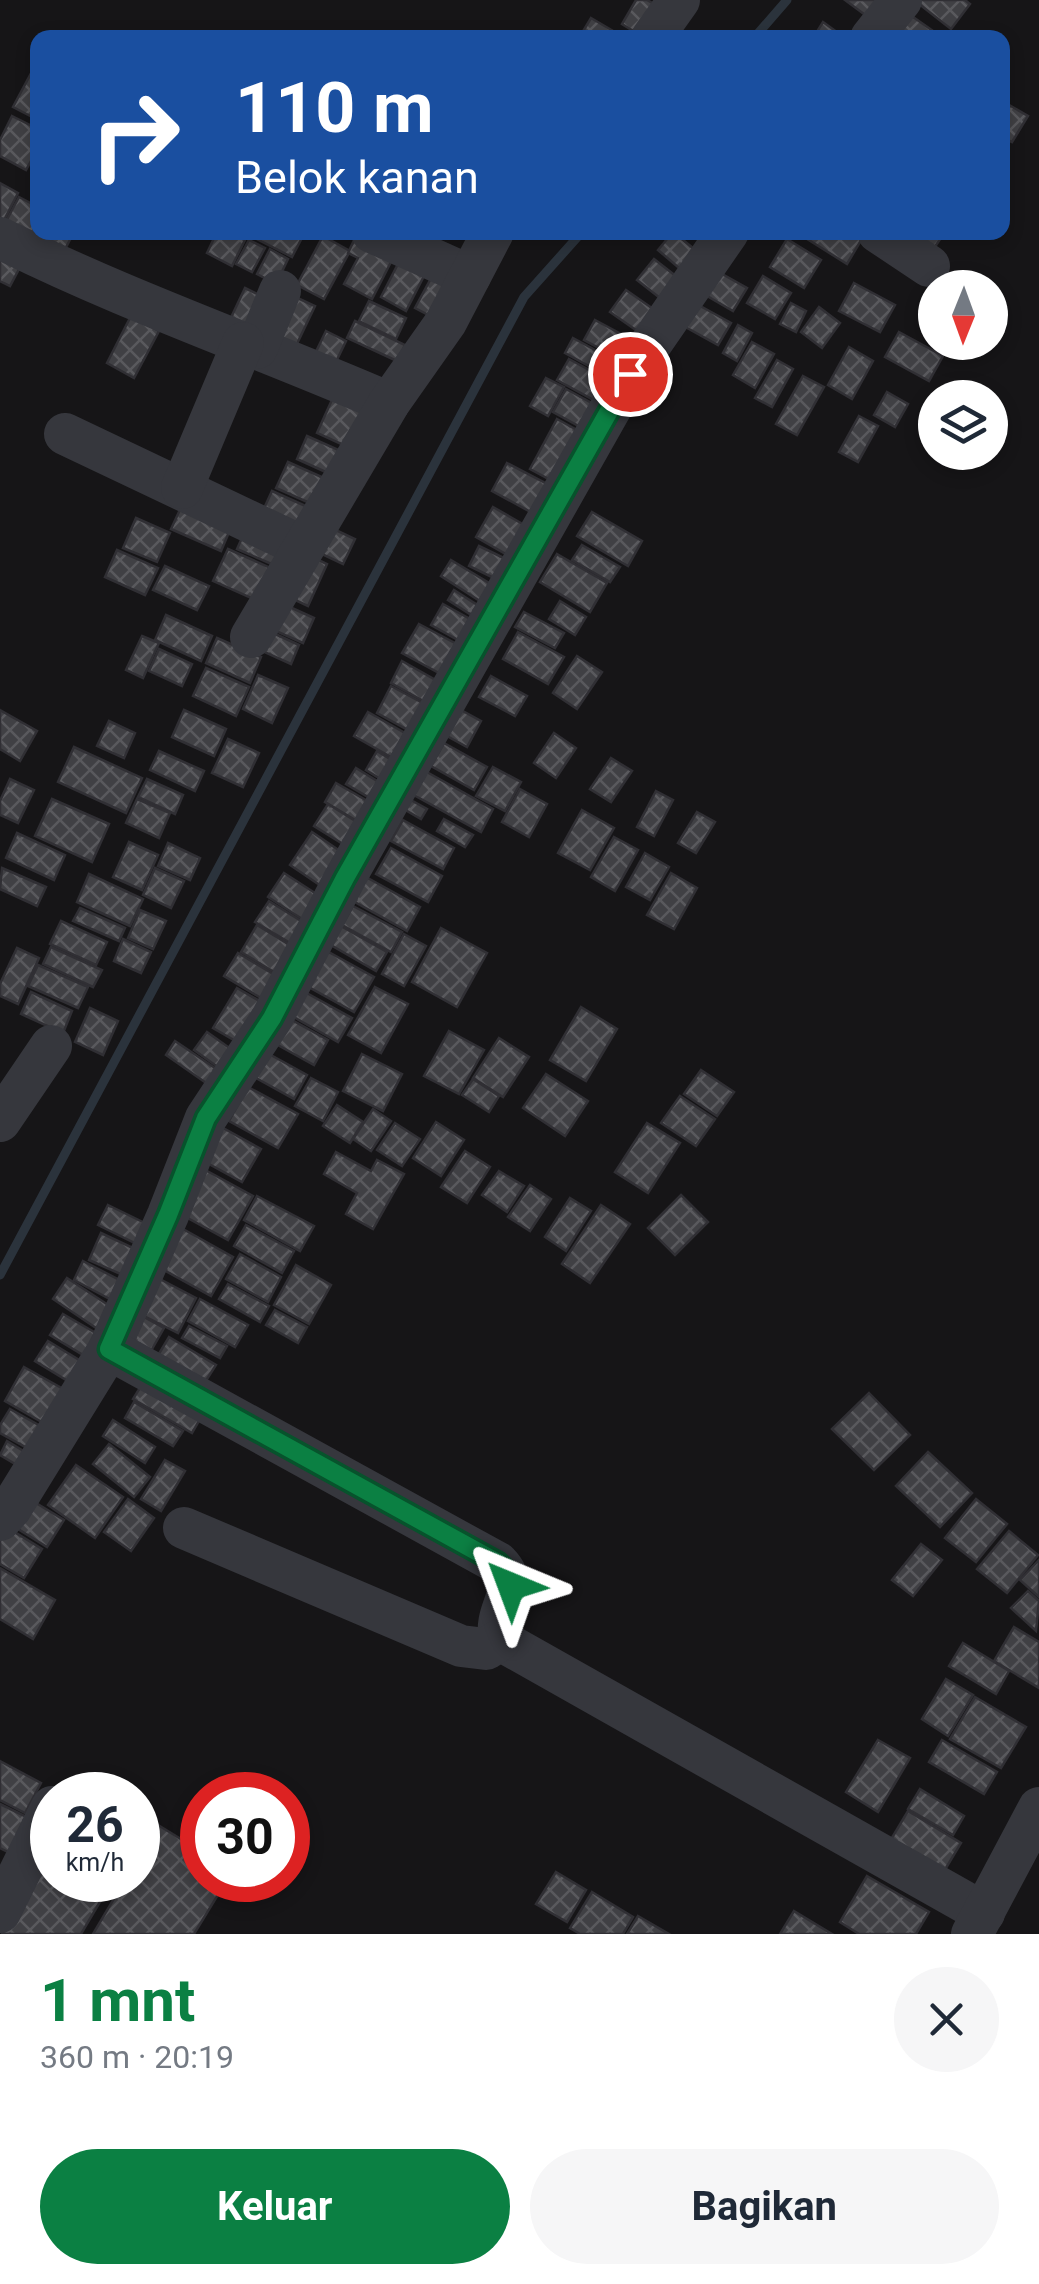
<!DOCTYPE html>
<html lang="id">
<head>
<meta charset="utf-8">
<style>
  :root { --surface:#fff; --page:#f6f6f7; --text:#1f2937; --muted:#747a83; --accent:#0b8043 }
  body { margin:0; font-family:Roboto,sans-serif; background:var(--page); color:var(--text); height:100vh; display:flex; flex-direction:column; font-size:38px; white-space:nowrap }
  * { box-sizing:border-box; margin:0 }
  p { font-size:32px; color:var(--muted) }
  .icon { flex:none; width:55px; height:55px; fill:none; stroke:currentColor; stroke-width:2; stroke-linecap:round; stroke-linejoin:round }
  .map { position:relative; height:1934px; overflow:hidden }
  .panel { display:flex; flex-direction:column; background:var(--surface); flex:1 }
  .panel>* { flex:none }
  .hud { position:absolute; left:30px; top:30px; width:980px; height:210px; border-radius:20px; box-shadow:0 5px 15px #0003; background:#1a4fa0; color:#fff; overflow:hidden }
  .needle { width:65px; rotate:181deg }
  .tools { position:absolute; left:918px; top:270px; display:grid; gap:20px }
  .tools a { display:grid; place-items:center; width:90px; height:90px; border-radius:50%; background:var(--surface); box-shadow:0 5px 15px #0003; font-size:50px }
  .speed { position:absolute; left:30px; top:1772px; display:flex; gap:20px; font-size:50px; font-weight:700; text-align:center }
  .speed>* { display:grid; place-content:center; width:130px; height:130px; border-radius:50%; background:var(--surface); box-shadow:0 5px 15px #0003; line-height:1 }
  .speed small { font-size:25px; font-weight:400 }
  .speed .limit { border:15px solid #d22; background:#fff; color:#111 }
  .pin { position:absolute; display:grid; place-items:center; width:85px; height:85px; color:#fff; margin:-42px; border:5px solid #fff; border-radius:50%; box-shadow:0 2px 10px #0007 }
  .me { position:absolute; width:110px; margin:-55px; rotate:316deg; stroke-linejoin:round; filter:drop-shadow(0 0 8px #0008) }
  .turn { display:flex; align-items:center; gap:35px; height:210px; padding:0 40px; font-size:45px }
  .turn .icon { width:130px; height:130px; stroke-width:2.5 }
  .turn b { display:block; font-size:70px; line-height:85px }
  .round { display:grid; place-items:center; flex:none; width:105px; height:105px; border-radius:52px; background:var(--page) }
  .summary { display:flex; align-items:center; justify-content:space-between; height:170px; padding:0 40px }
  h1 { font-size:60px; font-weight:700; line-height:75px; color:var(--accent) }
  .primary-button { display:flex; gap:20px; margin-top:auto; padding:20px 40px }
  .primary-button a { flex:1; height:115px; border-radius:60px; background:var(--accent); color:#fff; font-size:40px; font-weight:700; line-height:115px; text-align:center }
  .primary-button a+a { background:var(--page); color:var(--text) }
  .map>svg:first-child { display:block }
</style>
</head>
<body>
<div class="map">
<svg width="1039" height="1934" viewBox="0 0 1039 1934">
  <defs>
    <pattern id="building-cross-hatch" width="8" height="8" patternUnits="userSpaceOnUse" patternTransform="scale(2.5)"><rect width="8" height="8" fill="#404044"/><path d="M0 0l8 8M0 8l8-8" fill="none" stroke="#59595d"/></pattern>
  </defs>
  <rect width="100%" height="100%" fill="#161517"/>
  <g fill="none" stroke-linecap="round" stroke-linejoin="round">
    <g stroke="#2b333c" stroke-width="9">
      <path d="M754 38 787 0"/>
      <path d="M0 1275 524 297 582 232"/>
    </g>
  </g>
  <g fill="url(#building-cross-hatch)" stroke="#302f34" stroke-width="2.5">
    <path d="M636 0H647L661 8 643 37 622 24Z"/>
    <path d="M845 0H879L872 20Z"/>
    <path d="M914 0H965L970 4 951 29Z"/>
    <path d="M906 12 943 38H904L893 30Z"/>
    <path d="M591 18 625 38H579Z"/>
    <path d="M823 22 845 38H813Z"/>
    <path d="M36 64 38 65V120L13 107Z"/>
    <path d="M1004 102 1028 116 1012 142 1002 137Z"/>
    <path d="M12 116 38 129V148L26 170 0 156V140Z"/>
    <path d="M0 183 18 193 0 228Z"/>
    <path d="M19 197 38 207 39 232 34 242 3 227Z"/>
    <path d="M45 232H74L62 255 39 243Z"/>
    <path d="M217 232H249L232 266 207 253Z"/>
    <path d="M258 232H305L292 257 255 238Z"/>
    <path d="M673 232 708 260 692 279 658 250Z"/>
    <path d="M796 232H866L847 264Z"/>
    <path d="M898 232H945L930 254Z"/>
    <path d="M323 236 350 251 324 299 297 285Z"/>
    <path d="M356 236 394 256 372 299 344 284 358 258 348 253Z"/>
    <path d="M787 239 821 260 804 288 770 267Z"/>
    <path d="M249 240 265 248 252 272 236 264Z"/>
    <path d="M270 249 288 259 276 284 257 274Z"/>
    <path d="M0 251 26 256 10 286 0 281Z"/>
    <path d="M654 259 686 284 669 305 637 280Z"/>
    <path d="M399 262 424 276 406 311 381 297Z"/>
    <path d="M436 269 461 282 440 321 415 308Z"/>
    <path d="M715 270 747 288 733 311 702 293Z"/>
    <path d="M763 276 791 293 775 319 747 303Z"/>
    <path d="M854 283 895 305 880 332 839 311Z"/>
    <path d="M245 288 272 301 255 337 228 324Z"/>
    <path d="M626 290 659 313 643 335 610 312Z"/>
    <path d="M289 294 315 306 293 352 267 340Z"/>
    <path d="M369 301 406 318 396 339 359 321Z"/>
    <path d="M693 302 731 323 718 345 680 324Z"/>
    <path d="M791 303 806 311 796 332 780 324Z"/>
    <path d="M819 307 840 323 822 348 801 332Z"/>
    <path d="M131 316 159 331 134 378 107 363Z"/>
    <path d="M595 320 636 342 625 362 584 340Z"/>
    <path d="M355 321 405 345 397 361 347 338Z"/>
    <path d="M738 325 752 333 737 361 723 353Z"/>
    <path d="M326 331 346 341 332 370 312 360Z"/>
    <path d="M899 332 943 356 929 381 885 357Z"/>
    <path d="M573 338 619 363 611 378 565 353Z"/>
    <path d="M752 342 774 354 755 388 733 375Z"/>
    <path d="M849 347 873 361 852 399 828 385Z"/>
    <path d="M569 359 613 383 601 404 557 380Z"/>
    <path d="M777 360 793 369 772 407 755 398Z"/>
    <path d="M803 376 824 387 797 435 776 424Z"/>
    <path d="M546 378 564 387 548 416 530 406Z"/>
    <path d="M566 389 599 407 586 430 553 412Z"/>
    <path d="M336 391 369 406 350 448 317 433Z"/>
    <path d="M887 392 908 404 895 427 874 415Z"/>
    <path d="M859 416 878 426 858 462 839 452Z"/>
    <path d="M557 419 586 435 558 484 530 469Z"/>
    <path d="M307 436 350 455 339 478 297 459Z"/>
    <path d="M288 462 335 483 323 509 276 488Z"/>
    <path d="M507 463 553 487 538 516 492 491Z"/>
    <path d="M272 491 310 508 299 532 261 515Z"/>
    <path d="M184 501 233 523 221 551 171 529Z"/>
    <path d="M493 507 533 530 516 560 476 537Z"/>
    <path d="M592 512 642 541 628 566 577 536Z"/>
    <path d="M136 518 170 533 157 562 123 548Z"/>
    <path d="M323 524 355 539 343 564 311 549Z"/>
    <path d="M246 529 292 549 283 569 237 549Z"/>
    <path d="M582 545 620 567 610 582 572 560Z"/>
    <path d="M479 546 510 561 500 581 469 566Z"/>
    <path d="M228 549 273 569 258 601 213 581Z"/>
    <path d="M117 550 158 568 145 595 105 577Z"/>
    <path d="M302 552 327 564 308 606 282 594Z"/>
    <path d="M557 554 607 583 590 612 540 582Z"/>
    <path d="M451 560 494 586 483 603 441 576Z"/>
    <path d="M165 566 209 586 197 610 153 590Z"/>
    <path d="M454 590 482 608 476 618 448 600Z"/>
    <path d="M560 601 586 617 575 635 549 619Z"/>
    <path d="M281 603 314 618 303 643 269 628Z"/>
    <path d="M443 604 479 624 467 645 431 625Z"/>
    <path d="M524 612 564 633 555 648 515 627Z"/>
    <path d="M166 615 212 636 201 661 155 640Z"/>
    <path d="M419 624 468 650 452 680 402 653Z"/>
    <path d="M271 632 299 645 291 664 262 651Z"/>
    <path d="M518 632 564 657 548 684 503 659Z"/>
    <path d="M142 636 159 643 143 678 126 670Z"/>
    <path d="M217 638 261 657 250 683 206 663Z"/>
    <path d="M159 649 192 664 182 686 149 671Z"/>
    <path d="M577 656 602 672 577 709 553 693Z"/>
    <path d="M402 661 448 687 436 708 391 683Z"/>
    <path d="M206 668 249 687 236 716 193 696Z"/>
    <path d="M258 675 288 688 272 723 243 709Z"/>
    <path d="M491 676 527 696 515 716 479 697Z"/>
    <path d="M391 686 432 708 417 735 377 713Z"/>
    <path d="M450 704 481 721 467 747 436 730Z"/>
    <path d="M0 710 37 731 20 761 0 749Z"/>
    <path d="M184 710 226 729 214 756 172 737Z"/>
    <path d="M368 712 419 741 405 765 354 736Z"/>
    <path d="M109 721 135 733 124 758 97 746Z"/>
    <path d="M554 733 576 748 556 778 534 763Z"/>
    <path d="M228 739 259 753 243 787 212 773Z"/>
    <path d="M444 743 487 767 474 790 431 766Z"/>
    <path d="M74 747 142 778 126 813 58 782Z"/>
    <path d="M159 751 204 771 195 791 150 770Z"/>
    <path d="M377 751 403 767 392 786 366 770Z"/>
    <path d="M611 758 632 771 611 802 590 789Z"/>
    <path d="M493 767 521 782 505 811 476 796Z"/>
    <path d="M356 768 390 789 380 804 346 784Z"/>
    <path d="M425 771 493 809 481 832 412 794Z"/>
    <path d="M10 779 34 790 18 823 0 815V801Z"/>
    <path d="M147 779 183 795 175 814 138 797Z"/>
    <path d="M336 783 378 807 367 827 325 802Z"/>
    <path d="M520 789 547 804 529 837 502 822Z"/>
    <path d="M656 791 673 800 654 836 637 827Z"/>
    <path d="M400 794 427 809 421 819 395 804Z"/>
    <path d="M52 799 109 824 92 862 35 836Z"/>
    <path d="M137 799 170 813 159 838 126 823Z"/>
    <path d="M328 804 365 827 351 849 314 826Z"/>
    <path d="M582 810 614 828 590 870 558 853Z"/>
    <path d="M697 812 715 822 696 853 678 843Z"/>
    <path d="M444 819 473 835 465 847 437 831Z"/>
    <path d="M403 820 454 848 443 869 391 841Z"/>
    <path d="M312 832 349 857 327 890 290 865Z"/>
    <path d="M17 833 65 855 54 880 6 858Z"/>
    <path d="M614 837 638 850 615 891 591 877Z"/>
    <path d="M129 842 158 855 142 890 113 877Z"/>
    <path d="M168 843 200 858 190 880 158 866Z"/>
    <path d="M391 848 442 876 428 902 376 874Z"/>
    <path d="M645 853 669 867 650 900 626 887Z"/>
    <path d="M2 868 46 887 37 906 0 889Z"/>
    <path d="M155 868 184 881 171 908 143 895Z"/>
    <path d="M284 873 329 902 313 926 268 897Z"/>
    <path d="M671 873 697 888 674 929 647 915Z"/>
    <path d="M89 874 143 899 130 926 77 902Z"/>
    <path d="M366 877 420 907 407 931 353 901Z"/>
    <path d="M269 901 314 929 302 950 255 922Z"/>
    <path d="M353 906 402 932 391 952 342 925Z"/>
    <path d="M80 908 125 928 119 941 73 921Z"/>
    <path d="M140 910 166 921 153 949 128 938Z"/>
    <path d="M61 921 107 942 96 965 50 944Z"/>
    <path d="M257 925 301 952 284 978 241 952Z"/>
    <path d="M339 925 387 952 376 971 329 944Z"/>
    <path d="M441 928 487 953 457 1007 412 982Z"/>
    <path d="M404 934 426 946 404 986 382 974Z"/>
    <path d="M123 939 151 952 141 973 114 961Z"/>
    <path d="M51 947 102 970 93 987 43 964Z"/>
    <path d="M17 948 39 958 18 1004 0 996V984Z"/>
    <path d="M325 950 374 977 354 1012 305 985Z"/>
    <path d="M238 953 285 981 271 1004 224 976Z"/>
    <path d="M38 965 88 987 78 1008 28 986Z"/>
    <path d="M375 987 408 1004 381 1053 348 1035Z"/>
    <path d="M237 988 270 1007 246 1047 213 1028Z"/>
    <path d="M303 991 352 1018 338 1042 290 1015Z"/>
    <path d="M31 992 72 1011 63 1033 21 1014Z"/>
    <path d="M581 1007 617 1029 586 1081 550 1060Z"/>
    <path d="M90 1008 118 1021 103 1055 75 1042Z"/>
    <path d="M281 1014 328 1040 314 1065 267 1039Z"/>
    <path d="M449 1031 484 1050 459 1094 424 1076Z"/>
    <path d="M207 1032 235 1052 222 1070 194 1050Z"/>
    <path d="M499 1038 529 1057 503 1097 473 1078Z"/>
    <path d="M175 1041 218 1070 209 1085 166 1055Z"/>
    <path d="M269 1054 307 1075 294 1099 256 1078Z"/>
    <path d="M362 1054 402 1074 383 1111 343 1091Z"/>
    <path d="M701 1070 734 1092 717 1116 684 1094Z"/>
    <path d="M546 1074 588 1101 565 1136 523 1108Z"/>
    <path d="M311 1078 338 1092 323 1121 295 1106Z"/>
    <path d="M473 1079 499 1096 489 1112 462 1095Z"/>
    <path d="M248 1087 298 1114 278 1148 229 1121Z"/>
    <path d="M680 1096 715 1119 696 1146 661 1123Z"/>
    <path d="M337 1105 363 1122 350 1143 323 1126Z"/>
    <path d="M373 1109 391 1121 371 1151 353 1139Z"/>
    <path d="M436 1122 464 1140 441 1176 413 1158Z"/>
    <path d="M395 1123 420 1139 402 1166 377 1150Z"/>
    <path d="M647 1123 680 1143 648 1193 615 1172Z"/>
    <path d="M216 1124 261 1149 242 1182 198 1158Z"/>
    <path d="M465 1151 490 1167 467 1203 441 1187Z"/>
    <path d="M336 1152 371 1171 377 1160 404 1174 373 1229 346 1214 357 1193 324 1174Z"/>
    <path d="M198 1166 253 1196 228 1240 173 1210Z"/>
    <path d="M499 1171 524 1186 507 1212 482 1195Z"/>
    <path d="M530 1185 551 1199 530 1231 508 1217Z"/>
    <path d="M681 1195 708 1222 675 1255 648 1228Z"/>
    <path d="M257 1196 314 1226 300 1251 244 1220Z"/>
    <path d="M570 1198 591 1211 566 1251 545 1237Z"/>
    <path d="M108 1205 155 1228 145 1248 98 1225Z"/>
    <path d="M601 1205 630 1224 590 1283 562 1264Z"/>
    <path d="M246 1225 294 1251 282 1273 234 1246Z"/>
    <path d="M183 1229 233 1257 211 1296 162 1269Z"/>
    <path d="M101 1233 146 1254 134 1280 89 1260Z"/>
    <path d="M240 1254 281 1277 268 1302 226 1279Z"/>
    <path d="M83 1261 131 1286 121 1305 74 1280Z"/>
    <path d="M296 1265 331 1285 309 1324 274 1305Z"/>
    <path d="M156 1277 196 1298 178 1333 138 1313Z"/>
    <path d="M67 1278 116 1310 102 1332 53 1299Z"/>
    <path d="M228 1284 269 1306 260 1322 219 1299Z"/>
    <path d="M200 1299 248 1325 235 1347 188 1321Z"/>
    <path d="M275 1310 307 1327 298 1343 266 1325Z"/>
    <path d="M133 1311 164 1328 144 1363 114 1346Z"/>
    <path d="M63 1314 101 1336 88 1358 50 1335Z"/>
    <path d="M189 1326 227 1346 220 1358 182 1338Z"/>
    <path d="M169 1337 216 1365 200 1390 154 1362Z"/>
    <path d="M48 1341 89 1366 76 1386 35 1361Z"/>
    <path d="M24 1367 74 1395 54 1429 5 1401Z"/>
    <path d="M146 1378 204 1412 192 1433 133 1399Z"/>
    <path d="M869 1393 910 1435 874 1470 832 1429Z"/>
    <path d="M134 1402 183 1431 173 1446 125 1418Z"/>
    <path d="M10 1409 51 1432 38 1454 0 1433V1425Z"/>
    <path d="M113 1420 155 1447 145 1463 103 1436Z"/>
    <path d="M7 1441 35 1458 27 1471 0 1455Z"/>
    <path d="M109 1444 150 1477 134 1497 93 1464Z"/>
    <path d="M928 1452 972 1493 940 1527 896 1486Z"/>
    <path d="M165 1460 185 1471 161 1511 141 1499Z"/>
    <path d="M76 1465 123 1497 95 1538 48 1505Z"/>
    <path d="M26 1497 64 1520 47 1547 10 1524Z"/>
    <path d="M128 1499 154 1518 131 1551 104 1532Z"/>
    <path d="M976 1499 1007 1524 976 1562 945 1538Z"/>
    <path d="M0 1523 42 1549 24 1578 0 1564Z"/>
    <path d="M1009 1531 1038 1555 1007 1593 977 1569Z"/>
    <path d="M921 1544 942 1560 913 1596 892 1580Z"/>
    <path d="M1039 1560V1597L1020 1580Z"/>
    <path d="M0 1568 55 1600 33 1639 0 1619Z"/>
    <path d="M1028 1591 1039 1601 1036 1631 1011 1608Z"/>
    <path d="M1014 1627 1039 1642V1688L994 1661Z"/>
    <path d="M963 1643 1009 1671 996 1694 949 1666Z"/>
    <path d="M946 1679 973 1695 948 1736 922 1719Z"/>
    <path d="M975 1697 1026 1727 1001 1768 950 1739Z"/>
    <path d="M878 1740 910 1758 878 1812 846 1792Z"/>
    <path d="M942 1740 997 1772 984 1794 929 1762Z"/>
    <path d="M0 1761 41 1783 25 1813 0 1800Z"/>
    <path d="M920 1789 964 1816 953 1835 908 1809Z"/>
    <path d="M0 1804 31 1819 14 1855 0 1848Z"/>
    <path d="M908 1811 961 1843 940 1878 887 1846Z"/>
    <path d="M158 1825 202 1852V1880H227L194 1934H93L125 1880H138V1860Z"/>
    <path d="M52 1850V1880H113L81 1934H2Z"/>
    <path d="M556 1872 586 1890 567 1922 536 1904Z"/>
    <path d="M867 1876 929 1912 916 1934H859L840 1922Z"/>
    <path d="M592 1892 633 1917 623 1934H580L570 1928Z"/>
    <path d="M794 1911 832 1934H780Z"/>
    <path d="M638 1916 669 1934H627Z"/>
  </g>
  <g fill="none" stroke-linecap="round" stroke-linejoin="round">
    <g stroke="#36373d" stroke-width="42">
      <path d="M652 38 679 0"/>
      <path d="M871 38 901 0"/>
      <path d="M372 232 470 276"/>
      <path d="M878 232 929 266"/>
      <path d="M0 238C126 301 260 347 389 403"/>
      <path d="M257 348 280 291"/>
      <path d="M65 434 303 547"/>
      <path d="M182 488 243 343"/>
      <path d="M251 637 389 403 446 322 493 232"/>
      <path d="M0 1121 51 1046"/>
      <path d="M109 1349 168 1215 206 1118 272 1018 345 878 630 374 728 232"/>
      <path d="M0 1520 11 1508 109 1349 498 1563C525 1591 492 1607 500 1640L984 1913"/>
      <path d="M184 1528 461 1646 486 1649 500 1640"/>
      <path d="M0 1912 52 1807"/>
      <path d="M972 1934 1039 1808"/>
    </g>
  </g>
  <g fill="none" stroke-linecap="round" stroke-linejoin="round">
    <g stroke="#07532c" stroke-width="25">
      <path id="route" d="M511 1586 509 1574 498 1563 109 1349 168 1215 206 1118 272 1018 345 878 630 374"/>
    </g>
    <use href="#route" stroke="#0b8043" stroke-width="18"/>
  </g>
</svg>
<div class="tools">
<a><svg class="needle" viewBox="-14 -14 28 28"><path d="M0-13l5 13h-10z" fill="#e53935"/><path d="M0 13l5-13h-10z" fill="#747a83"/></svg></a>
<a><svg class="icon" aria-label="layers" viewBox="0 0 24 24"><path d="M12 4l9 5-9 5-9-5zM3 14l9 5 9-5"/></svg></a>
</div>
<div class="speed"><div>26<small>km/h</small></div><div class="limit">30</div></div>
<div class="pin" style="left:630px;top:374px;background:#d93025"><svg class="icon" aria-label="arrive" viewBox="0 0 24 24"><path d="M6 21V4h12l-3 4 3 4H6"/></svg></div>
<svg class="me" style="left:511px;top:1586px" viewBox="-20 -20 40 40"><path d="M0-17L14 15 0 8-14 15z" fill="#0b8043" stroke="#fff" stroke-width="4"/></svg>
<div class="hud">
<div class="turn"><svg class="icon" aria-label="right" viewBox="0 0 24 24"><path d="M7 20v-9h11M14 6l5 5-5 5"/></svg><div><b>110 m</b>Belok kanan</div></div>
</div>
</div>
<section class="panel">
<div class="summary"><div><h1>1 mnt</h1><p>360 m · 20:19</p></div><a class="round"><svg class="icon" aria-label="close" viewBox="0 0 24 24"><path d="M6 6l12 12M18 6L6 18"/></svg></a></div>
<div class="primary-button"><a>Keluar</a><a>Bagikan</a></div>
</section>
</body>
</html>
